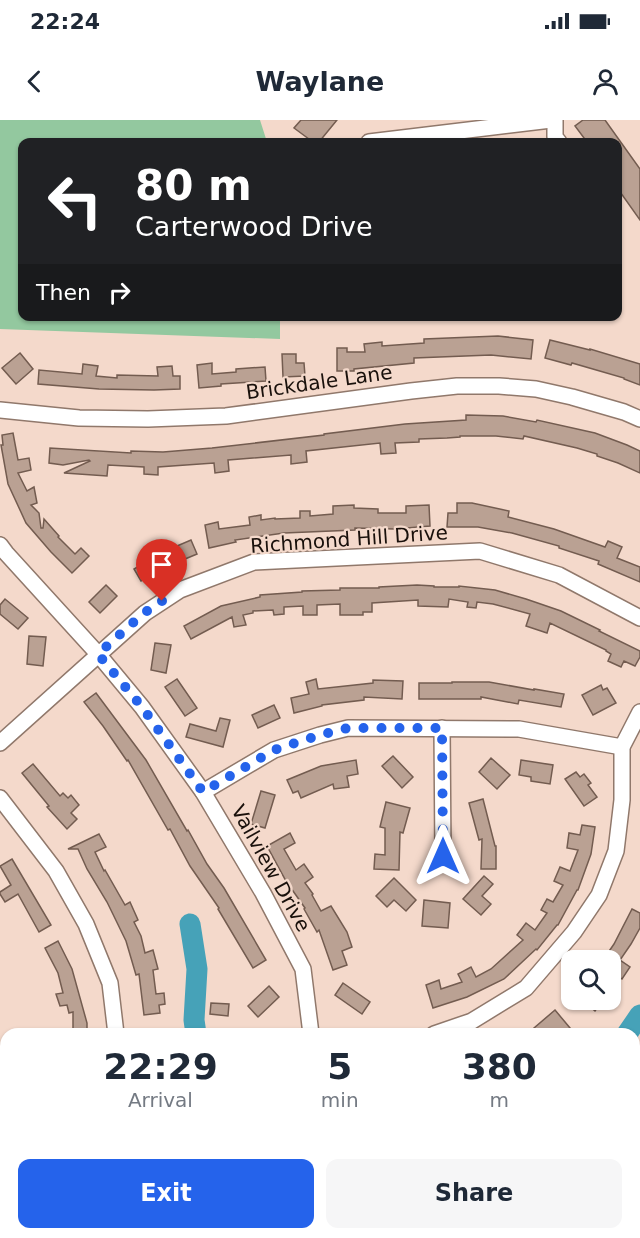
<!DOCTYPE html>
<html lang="en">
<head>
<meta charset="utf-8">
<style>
  :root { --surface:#fff; --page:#f6f6f7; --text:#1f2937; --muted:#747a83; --accent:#2563eb }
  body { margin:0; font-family:"DejaVu Sans",sans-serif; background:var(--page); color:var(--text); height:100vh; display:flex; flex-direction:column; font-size:22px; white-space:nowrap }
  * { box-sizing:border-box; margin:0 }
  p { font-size:20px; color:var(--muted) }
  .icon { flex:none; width:33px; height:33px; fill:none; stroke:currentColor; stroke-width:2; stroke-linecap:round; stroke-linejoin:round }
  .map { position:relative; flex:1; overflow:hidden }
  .details { position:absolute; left:0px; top:908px; width:640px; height:212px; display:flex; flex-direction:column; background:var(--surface); border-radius:18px 18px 0 0; box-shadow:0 2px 4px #0004 }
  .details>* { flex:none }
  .banner { position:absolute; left:18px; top:18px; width:604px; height:183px; border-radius:12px; box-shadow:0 2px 4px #0004; background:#202124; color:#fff; overflow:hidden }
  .tools { position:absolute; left:561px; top:830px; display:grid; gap:12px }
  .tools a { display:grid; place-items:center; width:60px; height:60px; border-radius:12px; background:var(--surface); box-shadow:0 2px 4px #0004; font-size:30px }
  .pin { position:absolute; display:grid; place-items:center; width:51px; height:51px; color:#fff; margin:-62px -26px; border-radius:50% 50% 50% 0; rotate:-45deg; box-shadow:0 0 6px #0007 }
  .pin .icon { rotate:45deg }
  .me { position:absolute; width:66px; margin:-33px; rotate:0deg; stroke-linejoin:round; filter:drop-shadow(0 0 4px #0008) }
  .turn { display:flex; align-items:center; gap:21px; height:126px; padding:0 18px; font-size:27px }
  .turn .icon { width:78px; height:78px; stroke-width:2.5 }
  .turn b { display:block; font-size:42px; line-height:51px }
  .then { display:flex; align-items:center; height:57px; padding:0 18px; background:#0003; gap:12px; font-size:22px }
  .eta { display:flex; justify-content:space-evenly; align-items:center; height:102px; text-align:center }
  .eta b { font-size:36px; font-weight:700; line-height:42px }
  .action { display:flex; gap:12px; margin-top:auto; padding:12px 18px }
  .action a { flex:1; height:69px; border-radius:12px; background:var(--accent); color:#fff; font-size:24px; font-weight:700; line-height:69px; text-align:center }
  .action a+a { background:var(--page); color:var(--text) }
  .status { display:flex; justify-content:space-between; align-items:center; height:42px; padding:0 30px; background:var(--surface); direction:ltr }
  .status svg { height:16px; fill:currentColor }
  header { display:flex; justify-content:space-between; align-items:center; height:78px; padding:0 18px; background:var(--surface); font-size:27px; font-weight:700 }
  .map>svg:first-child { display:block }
</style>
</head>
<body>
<div class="status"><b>22:24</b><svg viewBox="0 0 49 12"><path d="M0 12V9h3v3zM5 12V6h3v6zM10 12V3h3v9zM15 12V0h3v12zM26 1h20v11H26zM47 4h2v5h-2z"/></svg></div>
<header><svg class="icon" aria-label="back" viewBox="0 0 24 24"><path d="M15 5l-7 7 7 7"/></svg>Waylane<svg class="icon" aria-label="person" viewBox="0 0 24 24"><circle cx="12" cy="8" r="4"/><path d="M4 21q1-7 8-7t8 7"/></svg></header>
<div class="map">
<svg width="640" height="1118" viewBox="0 0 640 1118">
  <rect width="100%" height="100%" fill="#f4d9cb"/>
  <path fill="#93c89f" d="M0 0H260L267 22H22V196L280 197V219L0 209Z"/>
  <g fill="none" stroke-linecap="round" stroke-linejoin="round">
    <g stroke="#46a2b8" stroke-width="21">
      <path d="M190 804 197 849 194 900 196 914"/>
      <path d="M627 914 640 895"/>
      <path d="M175 1118 178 1113"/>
    </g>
  </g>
  <g fill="#baa193" stroke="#735c50" stroke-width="1.5">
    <path d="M301 0H337L319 22H313L294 8Z"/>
    <path d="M583 0H605L640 49V100L618 69V22H587L575 6Z"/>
    <path d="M498 216 533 220 531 239 491 235 414 238V243L354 249V251H337V228H347V232H365L364 224 382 222V226L424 223V219Z"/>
    <path d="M550 220 590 230V229L640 244V265L624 259V258L572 243 571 245 545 238Z"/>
    <path d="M20 233 33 249 16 264 2 248Z"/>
    <path d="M282 234H296V243H304L305 256 283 257Z"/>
    <path d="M212 243V254L236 252V249L265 247 266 261 221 264V266L199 268 197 245Z"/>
    <path d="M83 244 98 246 96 256 117 258V255L158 256 157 247 172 246 173 256H180V269L154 270 99 269 38 264 39 250 82 254Z"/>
    <path d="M466 295 503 296 536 302 537 300 595 313 627 325 640 331V353L618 343 597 336V334L577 328 524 316 523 319 496 316H460V317L447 318 419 319V322L395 323 396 333 381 334 380 323 306 331 307 342 291 344V335L228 340 229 351 215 353 214 343 158 347V355L144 354V347L108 345 107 356 64 353 90 341 89 340 63 345 49 343 50 328 131 333V331L163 332 212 328 324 315V314L405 304 466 300Z"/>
    <path d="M13 313 18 340 29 338 31 350 18 353 27 371 34 367 37 383 31 385 39 393 41 408H43L44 399 59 416 58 417 75 434 81 428 89 436 72 453 51 432 26 403 8 364 1 325H3L2 315Z"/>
    <path d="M457 383H472L509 391 508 397 554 409 605 427 608 421 622 427 617 438 640 447V462L598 444 599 441 559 428V426L512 413 478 407H447L448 393H457Z"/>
    <path d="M354 385V388L378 389V393H406V386L429 385 430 406 395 409 355 408V410L284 413 235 420 236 422 209 428 205 405 218 402 219 409 250 405 249 397 261 395V400L275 398V399L300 398V391H310V396L333 394V386Z"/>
    <path d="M191 420 197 434 161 449 162 450 141 461 134 449 163 432Z"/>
    <path d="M106 465 117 476 100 493 89 482Z"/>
    <path d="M417 465 434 466V467H459V466L495 470 526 479 561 491 600 510 599 511 640 531V537L635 546 624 541 621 547 608 541 611 534 606 531V530L550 503 547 513 526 506 530 494 493 484 477 482 476 488 467 487 468 482 449 479 448 487 418 486V480L372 483V492H363V495H340V484L317 485V495H303V486L284 487V494L274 495 273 490 253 491V493L243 495 246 505 234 507 232 497 191 519 184 506 221 486 260 477V475L302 472V471L340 470V468H379V467Z"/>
    <path d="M5 479 28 498 18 509 0 494V485Z"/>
    <path d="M29 516 46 517 43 546 27 544Z"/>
    <path d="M155 523 171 525 166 553 151 550Z"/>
    <path d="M177 559 197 588 185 596 165 567Z"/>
    <path d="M316 559 318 569 373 563V560L403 561 402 579 364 577V580L322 585V586L294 593 291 578 309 574 306 562Z"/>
    <path d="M452 562H489L534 570V569L564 574 561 587 519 580 518 584 481 577V579H419V563H452Z"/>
    <path d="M601 565 603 570 607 568 616 583 593 595 582 575Z"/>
    <path d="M96 573 146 640 187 711 188 710 207 744 224 768 266 840 253 848 218 789 219 788 190 746 170 709 168 710 128 640 127 641 103 606 84 582Z"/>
    <path d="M274 585 280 598 258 608 252 595Z"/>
    <path d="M220 598 230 600 223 627 186 617 190 604 216 611Z"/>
    <path d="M393 636 413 657 402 668 382 646Z"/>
    <path d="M491 638 510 655 497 669 479 652Z"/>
    <path d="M356 640 358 654 347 656 349 667 334 669 333 664 301 678 298 671 293 673 287 660 321 646Z"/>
    <path d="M521 640 553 645 550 664 531 661V657L519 655Z"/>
    <path d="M33 644 60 676 63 673 68 678 71 675 79 685 71 693 77 699 67 709 47 687 49 686 22 653Z"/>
    <path d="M576 652 580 657 584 654 591 663 588 665 597 677 584 686 565 659Z"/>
    <path d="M261 671 275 675 265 708 251 704Z"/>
    <path d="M483 679 495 726H496V749H481L482 719 479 720 469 683Z"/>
    <path d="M386 682 410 688 403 713 400 712 399 750 374 749 375 734 385 735V708L380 707Z"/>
    <path d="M582 705 595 707 591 734 578 770H577L558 805H557L537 830 536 829 504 859 467 877 433 888 426 865 439 860 441 869 462 862 458 854 471 847 476 857 491 849 523 820 517 815 526 803 535 810 547 793 541 790 547 779 553 782 563 765 554 761 560 747 570 751 578 730 567 728 569 713 580 715Z"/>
    <path d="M290 713 295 723 284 729 296 750 304 744 313 757 305 763 313 774 312 775 321 791 331 786 347 812 352 827 342 831 347 845 333 850 319 810 317 812 304 789 305 788 286 761 267 726Z"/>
    <path d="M99 714 106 727 95 732 104 751 105 750 125 785 130 782 138 800 134 802 141 816 145 833 153 830 158 849 153 850 156 874 164 873 165 884 159 885 160 893 144 895 139 854 136 855 126 821 107 782 87 749 78 729H68Z"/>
    <path d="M12 739 51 805 39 812 18 774 5 782 0 774V772L11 765 0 746Z"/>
    <path d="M484 756 493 764 482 776 491 784 481 795 463 779Z"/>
    <path d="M394 758 416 780 406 791 394 780 387 787 376 776Z"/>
    <path d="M424 780 450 783 448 808 422 806Z"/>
    <path d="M632 789 640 793V808L631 824 620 840 630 847 622 859 612 852 610 854V840H603L614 824Z"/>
    <path d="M58 821 72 849 87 903V914H73V892L69 893 67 885 60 886 56 874 63 873 58 853 45 828Z"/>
    <path d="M343 863 370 882 362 894 335 875Z"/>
    <path d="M269 866 279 877 258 897 248 886Z"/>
    <path d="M581 879H604L595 891Z"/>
    <path d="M211 883 229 884 228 896 210 894Z"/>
    <path d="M555 890 570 908 563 914H527Z"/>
  </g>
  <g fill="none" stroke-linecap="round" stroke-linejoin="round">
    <g stroke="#90786b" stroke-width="18">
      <g id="minor">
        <path d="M555 0V17L559 22"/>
        <path d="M369 22 551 0"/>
        <path d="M0 290 79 298 148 299 226 296 411 271 457 266H499L536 269 572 277 624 292 640 299"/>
        <path d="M0 425 6 433 98 534 142 587 203 672 263 773 303 849 311 914"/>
        <path d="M442 608 443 736"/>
        <path d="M0 623 145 493 180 470 254 442 480 431 559 455 640 498"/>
        <path d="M203 672 274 630 320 615 348 608 519 609 622 627"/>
        <path d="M0 678 56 751 86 804 110 863 116 914"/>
        <path d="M434 914 472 901 526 868 574 812 599 775 616 731 622 680V627L640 592"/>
        <path d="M47 1118 50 1113"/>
        <path d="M216 1118 219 1113"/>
      </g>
    </g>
    <g stroke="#a67937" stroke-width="22">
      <g id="major">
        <path d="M634 966 640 958"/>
        <path d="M533 1118 536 1113"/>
      </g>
    </g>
    <use href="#minor" stroke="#fff" stroke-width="15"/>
    <use href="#major" stroke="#f7d095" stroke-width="20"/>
  </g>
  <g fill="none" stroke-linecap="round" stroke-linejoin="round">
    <path stroke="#2563eb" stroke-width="10" stroke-dasharray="0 18" d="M162 481 144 493 98 534 142 587 203 672 274 630 320 615 348 608H442L443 736"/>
  </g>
  <g text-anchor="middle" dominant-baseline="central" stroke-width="4.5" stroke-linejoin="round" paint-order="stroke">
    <g font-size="20" fill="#19100b" stroke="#f4d9cb">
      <text transform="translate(319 262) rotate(-8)">Brickdale Lane</text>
      <text transform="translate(349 419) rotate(-4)">Richmond Hill Drive</text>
      <text transform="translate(271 748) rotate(61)">Vailview Drive</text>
    </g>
  </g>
</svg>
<div class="tools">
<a><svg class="icon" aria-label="search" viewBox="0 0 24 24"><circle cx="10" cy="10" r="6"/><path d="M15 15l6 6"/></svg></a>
</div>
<div class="pin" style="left:162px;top:481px;background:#d93025"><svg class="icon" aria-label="arrive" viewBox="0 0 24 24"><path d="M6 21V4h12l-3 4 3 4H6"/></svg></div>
<svg class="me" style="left:443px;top:736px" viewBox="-20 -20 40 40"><path d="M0-17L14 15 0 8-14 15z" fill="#2563eb" stroke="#fff" stroke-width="4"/></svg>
<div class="banner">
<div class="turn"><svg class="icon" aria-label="left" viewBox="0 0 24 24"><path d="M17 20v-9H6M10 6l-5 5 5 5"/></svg><div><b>80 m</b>Carterwood Drive</div></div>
<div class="then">Then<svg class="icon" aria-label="right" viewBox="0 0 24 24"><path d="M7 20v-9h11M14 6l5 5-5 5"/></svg></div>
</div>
<section class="details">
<div class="eta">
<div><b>22:29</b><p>Arrival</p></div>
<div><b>5</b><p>min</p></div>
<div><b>380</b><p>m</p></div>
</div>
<div class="action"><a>Exit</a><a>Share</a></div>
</section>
</div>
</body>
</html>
